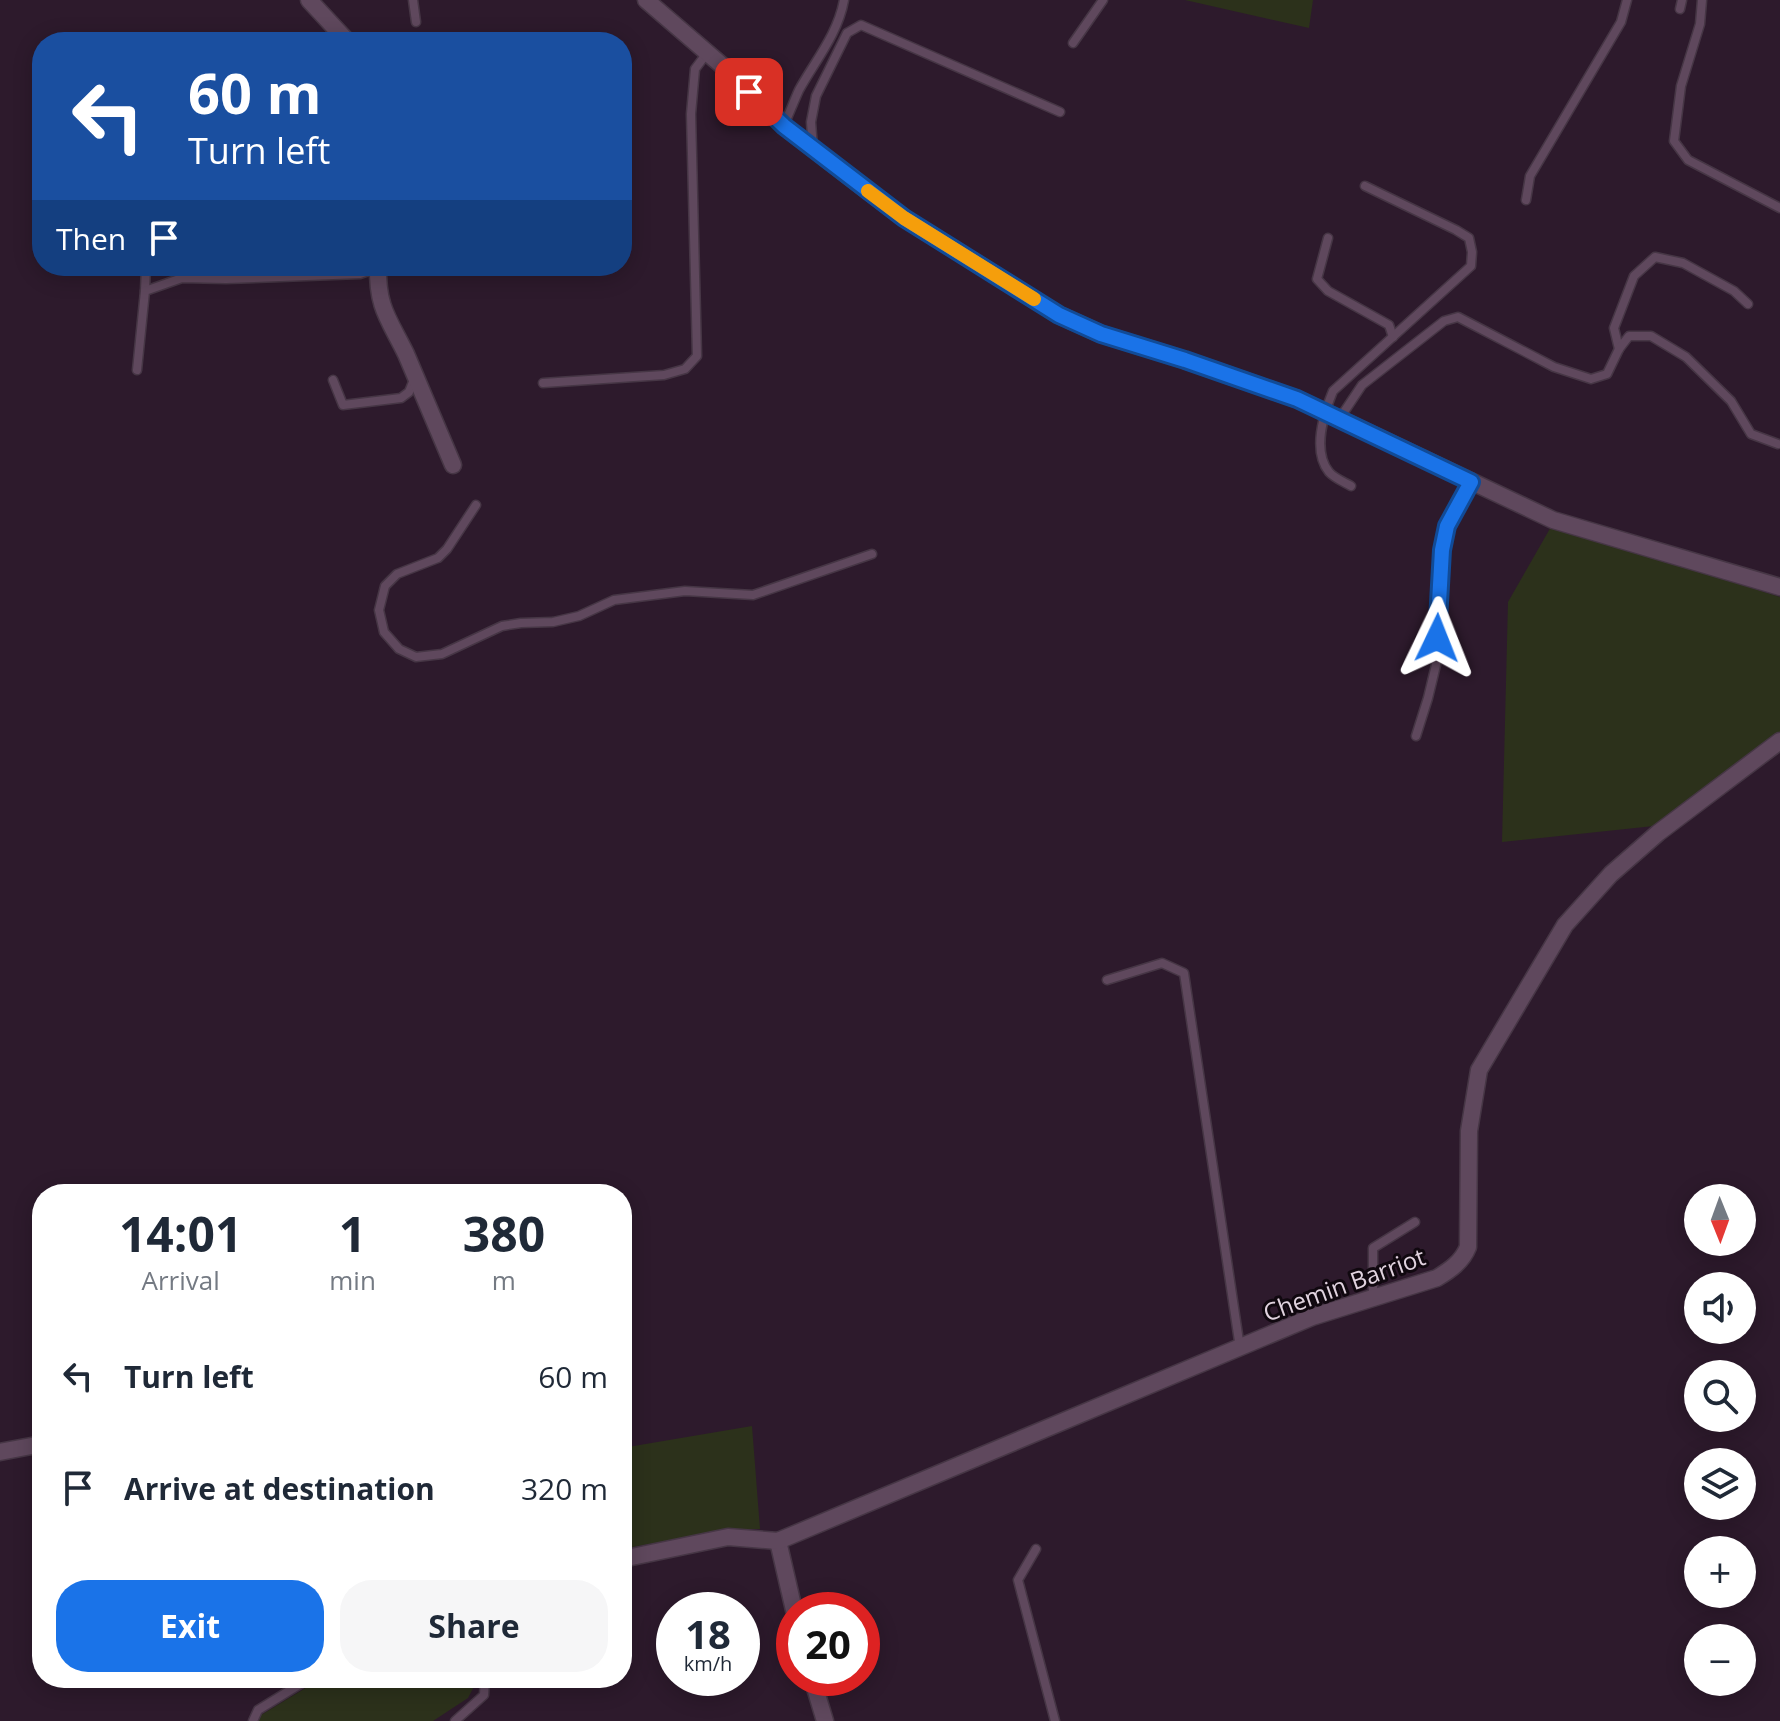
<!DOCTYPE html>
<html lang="en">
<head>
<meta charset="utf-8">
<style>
  :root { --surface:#fff; --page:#f6f6f7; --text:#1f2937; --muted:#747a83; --accent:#1a73e8 }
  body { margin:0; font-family:"Open Sans",sans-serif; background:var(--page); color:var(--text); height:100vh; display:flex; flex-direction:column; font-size:30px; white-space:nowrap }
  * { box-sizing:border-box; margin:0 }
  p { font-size:26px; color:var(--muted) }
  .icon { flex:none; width:44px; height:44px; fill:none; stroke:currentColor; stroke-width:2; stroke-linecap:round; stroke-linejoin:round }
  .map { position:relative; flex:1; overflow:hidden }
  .details { position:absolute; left:32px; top:1184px; width:600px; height:504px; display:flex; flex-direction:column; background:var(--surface); border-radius:32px; box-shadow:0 4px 20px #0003 }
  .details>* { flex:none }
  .banner { position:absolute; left:32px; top:32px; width:600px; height:244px; border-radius:32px; box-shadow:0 4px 20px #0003; background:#1a4fa0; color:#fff; overflow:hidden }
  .needle { width:52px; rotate:179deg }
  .fabs { position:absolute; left:1684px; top:1184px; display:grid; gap:16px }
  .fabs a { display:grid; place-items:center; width:72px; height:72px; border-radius:50%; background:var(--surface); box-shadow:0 4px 20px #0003; font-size:40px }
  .speed { position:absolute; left:656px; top:1592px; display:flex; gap:16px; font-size:40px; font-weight:700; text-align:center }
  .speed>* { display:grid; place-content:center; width:104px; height:104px; border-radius:50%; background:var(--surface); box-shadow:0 4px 20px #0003; line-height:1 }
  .speed small { font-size:20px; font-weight:400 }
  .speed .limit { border:12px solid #d22; background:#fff; color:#111 }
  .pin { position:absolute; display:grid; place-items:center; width:68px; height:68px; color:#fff; margin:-34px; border-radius:16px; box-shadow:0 4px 12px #0006 }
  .me { position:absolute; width:88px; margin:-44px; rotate:2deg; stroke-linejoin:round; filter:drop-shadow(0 0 6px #0008) }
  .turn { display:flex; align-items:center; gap:28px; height:168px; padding:0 24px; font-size:36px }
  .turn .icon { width:104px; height:104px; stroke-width:2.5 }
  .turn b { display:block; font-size:56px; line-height:68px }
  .then { display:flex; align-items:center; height:76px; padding:0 24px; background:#0003; gap:16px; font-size:30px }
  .eta { display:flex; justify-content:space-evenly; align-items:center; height:136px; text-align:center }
  .eta b { font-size:48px; font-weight:700; line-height:56px }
  .action { display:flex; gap:16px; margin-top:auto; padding:16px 24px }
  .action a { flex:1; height:92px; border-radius:32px; background:var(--accent); color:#fff; font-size:32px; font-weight:700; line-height:92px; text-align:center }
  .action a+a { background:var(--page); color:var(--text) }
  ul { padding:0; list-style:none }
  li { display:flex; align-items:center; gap:24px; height:112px; padding:0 24px }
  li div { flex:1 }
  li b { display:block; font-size:30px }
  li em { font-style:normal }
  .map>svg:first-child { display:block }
</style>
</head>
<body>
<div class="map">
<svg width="1780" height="1721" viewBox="0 0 1780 1721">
  <rect width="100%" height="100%" fill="#2d1a2c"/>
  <g fill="#2c311b">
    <path d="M1185 0H1313L1309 28Z"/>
    <path d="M1552 525 1780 597V734L1654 826 1502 842 1508 602Z"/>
    <path d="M752 1426 760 1529H730L622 1549V1448Z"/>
    <path d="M322 1678H477V1681L468 1698 433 1721H259L261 1715Z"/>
  </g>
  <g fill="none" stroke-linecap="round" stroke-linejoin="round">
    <g stroke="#463645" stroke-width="11">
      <g id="service">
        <path d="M413 0 416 22"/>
        <path d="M1702 0 1700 24 1681 86 1674 141 1688 160 1780 208"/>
        <path d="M1680 9 1682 0"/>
        <path d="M1073 43 1103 0"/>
        <path d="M784 125C789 114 794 101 799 90 815 61 838 34 844 0"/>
        <path d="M813 148 811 122 816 96 847 33 861 25 1060 112"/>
        <path d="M1526 200 1530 176 1621 22 1627 0"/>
        <path d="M1328 238 1317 279 1328 291 1389 325 1393 337"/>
        <path d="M145 291 146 266"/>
        <path d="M1619 349 1614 328 1634 276 1655 257 1683 263 1734 291 1748 304"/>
        <path d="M137 370 145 291 182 278 226 279 360 274 377 268"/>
        <path d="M333 380 343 405 401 398 409 392 415 377"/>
        <path d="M543 383 664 375 685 369 697 356 691 114 695 69 707 53"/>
        <path d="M1340 418 1362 385 1444 321 1458 317 1554 367 1591 379 1607 374 1619 349 1629 336H1651L1686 357 1731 401 1751 434 1778 444"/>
        <path d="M1351 486C1344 482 1334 478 1329 472 1312 451 1324 413 1333 391L1471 266 1472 252 1469 238 1456 230 1365 186"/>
        <path d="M476 505 447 549 438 558 397 574 385 586 379 610 384 632 399 649 416 657 442 654 502 626 521 623 553 622 579 616 614 600 685 591 753 595 872 554"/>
        <path d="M1416 736 1428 698 1436 665 1442 550 1447 526 1471 482"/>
        <path d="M1107 980 1162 963 1184 973 1240 1348"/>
        <path d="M1373 1297V1248L1415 1222"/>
        <path d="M1036 1549 1018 1580 1055 1721"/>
        <path d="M253 1721 258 1710 310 1678"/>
        <path d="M455 1721 484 1695 485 1678"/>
      </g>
    </g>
    <g stroke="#463645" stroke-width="19">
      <g id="minor">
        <path d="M309 0 348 42"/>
        <path d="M646 0 732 74 784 126 868 191 904 218 1059 315 1101 334 1185 360 1297 399 1553 520 1780 587"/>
        <path d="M378 266C377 308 389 319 406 354 422 391 437 428 453 465"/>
        <path d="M0 1452 42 1444"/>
        <path d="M778 1541 794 1610"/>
        <path d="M622 1559 728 1537 778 1541 1312 1317 1437 1278C1450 1270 1462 1262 1468 1247L1469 1131 1479 1070 1565 925 1611 874 1658 833 1780 741"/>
        <path d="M812 1678 825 1721"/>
      </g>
    </g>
    <use href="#service" stroke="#5f485d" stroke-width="8"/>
    <use href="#minor" stroke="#5f485d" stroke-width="16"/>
  </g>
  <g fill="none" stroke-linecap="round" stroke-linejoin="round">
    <g stroke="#114b97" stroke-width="20">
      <path id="route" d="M749 92 784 126 904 218 1059 315 1101 334 1185 360 1297 399 1471 482 1447 526 1442 550 1437 638"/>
    </g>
    <use href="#route" stroke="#1a73e8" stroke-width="14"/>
    <path stroke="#f59e0b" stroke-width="14" d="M868 191 904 218 1034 299"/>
  </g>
  <g text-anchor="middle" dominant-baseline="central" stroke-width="6" stroke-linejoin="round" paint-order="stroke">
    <g font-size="24" fill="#e1d3df" stroke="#10080f">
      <text transform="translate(1344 1284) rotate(-20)">Chemin Barriot</text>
    </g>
  </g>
</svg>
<div class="fabs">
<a><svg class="needle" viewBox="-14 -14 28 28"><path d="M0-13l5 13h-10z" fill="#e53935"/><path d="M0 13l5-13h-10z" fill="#747a83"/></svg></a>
<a><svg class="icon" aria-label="sound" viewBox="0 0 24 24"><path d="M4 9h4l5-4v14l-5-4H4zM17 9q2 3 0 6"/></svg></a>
<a><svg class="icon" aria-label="search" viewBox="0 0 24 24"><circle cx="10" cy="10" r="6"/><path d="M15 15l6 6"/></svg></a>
<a><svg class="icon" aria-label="layers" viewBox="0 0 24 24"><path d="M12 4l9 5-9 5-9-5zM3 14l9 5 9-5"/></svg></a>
<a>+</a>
<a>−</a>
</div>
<div class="speed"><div>18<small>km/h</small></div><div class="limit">20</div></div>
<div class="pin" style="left:749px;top:92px;background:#d93025"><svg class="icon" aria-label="arrive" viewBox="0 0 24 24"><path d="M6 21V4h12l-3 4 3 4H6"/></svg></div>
<svg class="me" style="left:1437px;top:638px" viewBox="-20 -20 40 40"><path d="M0-17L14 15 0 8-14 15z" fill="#1a73e8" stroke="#fff" stroke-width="4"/></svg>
<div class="banner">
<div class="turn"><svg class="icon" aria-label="left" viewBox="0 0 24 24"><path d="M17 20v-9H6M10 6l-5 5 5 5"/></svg><div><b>60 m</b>Turn left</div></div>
<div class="then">Then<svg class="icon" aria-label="arrive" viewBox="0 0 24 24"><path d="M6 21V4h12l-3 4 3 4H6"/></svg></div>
</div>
<section class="details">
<div class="eta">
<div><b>14:01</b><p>Arrival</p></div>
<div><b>1</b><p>min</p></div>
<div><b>380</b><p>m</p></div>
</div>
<ul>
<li><svg class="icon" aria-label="left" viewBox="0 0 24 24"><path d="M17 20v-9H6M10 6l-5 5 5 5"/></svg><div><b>Turn left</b></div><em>60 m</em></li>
<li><svg class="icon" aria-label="arrive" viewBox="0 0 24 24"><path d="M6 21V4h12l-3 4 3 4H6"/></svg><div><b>Arrive at destination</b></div><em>320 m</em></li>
</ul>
<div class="action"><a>Exit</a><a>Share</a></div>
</section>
</div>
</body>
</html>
